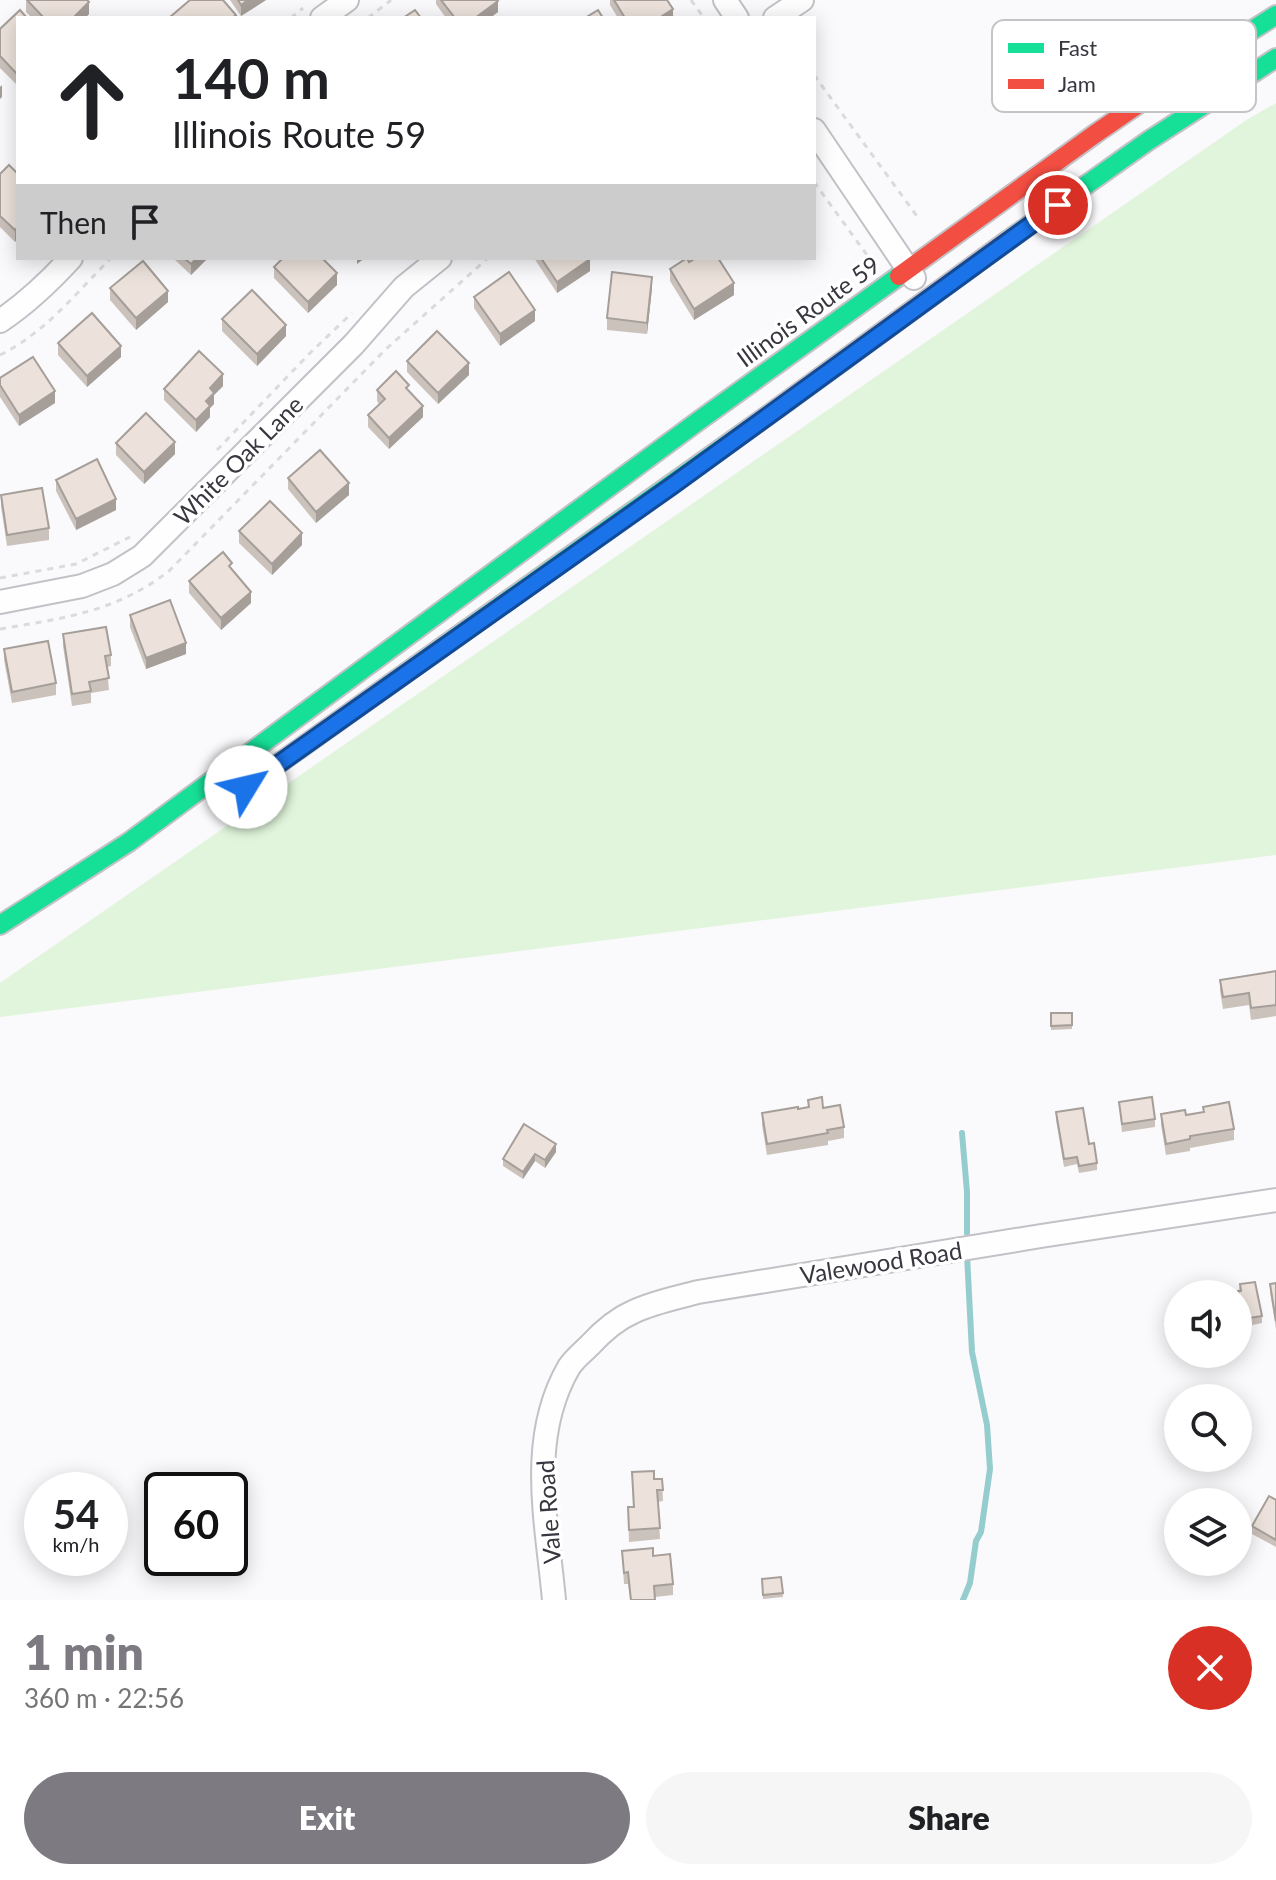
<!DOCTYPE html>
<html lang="en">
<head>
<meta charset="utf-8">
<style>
  :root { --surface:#fff; --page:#f6f6f6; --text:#202124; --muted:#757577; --accent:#7d7a81 }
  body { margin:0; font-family:Lato,sans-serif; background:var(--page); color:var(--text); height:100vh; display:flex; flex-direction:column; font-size:30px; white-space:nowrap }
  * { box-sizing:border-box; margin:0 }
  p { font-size:26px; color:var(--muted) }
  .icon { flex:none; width:44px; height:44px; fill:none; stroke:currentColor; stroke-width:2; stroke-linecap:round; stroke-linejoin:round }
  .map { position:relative; height:1600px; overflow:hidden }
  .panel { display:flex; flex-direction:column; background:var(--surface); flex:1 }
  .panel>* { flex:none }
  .hud { position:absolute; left:16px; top:16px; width:800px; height:244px; border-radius:0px; box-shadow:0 4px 20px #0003; background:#fff; color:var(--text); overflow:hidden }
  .buttons { position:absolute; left:1164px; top:1280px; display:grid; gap:16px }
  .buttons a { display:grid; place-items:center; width:88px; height:88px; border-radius:50%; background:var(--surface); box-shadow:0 4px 20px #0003; font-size:40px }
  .speed { position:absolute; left:24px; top:1472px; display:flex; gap:16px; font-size:40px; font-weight:700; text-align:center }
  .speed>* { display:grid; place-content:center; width:104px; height:104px; border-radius:50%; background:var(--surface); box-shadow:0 4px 20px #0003; line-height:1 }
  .speed small { font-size:20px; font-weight:400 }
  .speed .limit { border:4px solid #111; border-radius:12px; background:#fff; color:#111 }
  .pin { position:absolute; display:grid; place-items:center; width:68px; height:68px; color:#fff; margin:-34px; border:4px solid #fff; border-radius:50%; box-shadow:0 2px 8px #0007 }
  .me { position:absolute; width:88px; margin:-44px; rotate:54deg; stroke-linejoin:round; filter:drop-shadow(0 0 6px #0008) }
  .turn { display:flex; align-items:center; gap:28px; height:168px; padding:0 24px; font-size:36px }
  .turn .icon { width:104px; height:104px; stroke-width:2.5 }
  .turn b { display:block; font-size:56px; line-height:68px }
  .then { display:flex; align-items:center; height:76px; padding:0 24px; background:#0003; gap:16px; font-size:30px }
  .round { display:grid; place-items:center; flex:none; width:84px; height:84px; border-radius:42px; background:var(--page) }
  .head { display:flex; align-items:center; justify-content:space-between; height:136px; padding:0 24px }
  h1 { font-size:48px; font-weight:800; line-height:60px; color:var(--accent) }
  .cta { display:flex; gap:16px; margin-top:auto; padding:16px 24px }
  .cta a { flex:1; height:92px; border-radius:48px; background:var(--accent); color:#fff; font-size:32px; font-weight:800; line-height:92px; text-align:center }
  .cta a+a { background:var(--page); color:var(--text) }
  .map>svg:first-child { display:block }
</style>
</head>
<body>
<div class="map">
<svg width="1276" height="1600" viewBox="0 0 1276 1600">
  <rect width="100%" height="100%" fill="#faf9fb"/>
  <path fill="#e0f5db" d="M1276 103V855L0 1017V983L1248 119Z"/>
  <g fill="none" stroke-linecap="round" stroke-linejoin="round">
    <g stroke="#95cdce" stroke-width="6">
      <path d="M962 1133 967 1192V1233"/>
      <path d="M963 1600 970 1583 976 1541 981 1532 990 1469 987 1425 972 1352 967 1255"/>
    </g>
    <g stroke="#c3c1c6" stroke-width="26">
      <g id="street">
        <path d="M725 0 737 18"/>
        <path d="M322 18 347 0"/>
        <path d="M775 18 802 0"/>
        <path d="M814 130 914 278"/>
        <path d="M0 321C27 303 49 282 71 258"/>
        <path d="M0 602 82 586 113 574 142 556 354 344 404 287 440 258"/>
        <path d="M554 1600C547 1522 527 1439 569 1367 574 1359 583 1352 590 1345 602 1332 617 1319 633 1312 654 1302 676 1298 698 1292L1041 1236 1276 1200"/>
      </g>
    </g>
    <g stroke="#c3c1c6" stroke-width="22">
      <g id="fast">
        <path d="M1172 81 1276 15"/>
        <path d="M1007 241 1148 141 1276 58"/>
        <path d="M233 796 778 408"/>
        <path d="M0 925 129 842 697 422 899 276"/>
      </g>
    </g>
    <g stroke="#c3c1c6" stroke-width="22">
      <g id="jam">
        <path d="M899 276 1095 134 1172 81"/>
        <path d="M778 408 1007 241"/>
      </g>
    </g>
    <g stroke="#dbdbdc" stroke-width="3" stroke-dasharray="6 6" stroke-linecap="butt">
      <path d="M691 0 704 18"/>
      <path d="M291 18 303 8"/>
      <path d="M368 18 391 0"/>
      <path d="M814 75 919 219"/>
      <path d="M814 182 867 255"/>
      <path d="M639 258H651"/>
      <path d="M0 355C45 333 76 293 111 258"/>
      <path d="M217 450 310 353 352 313"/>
      <path d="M0 578 76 564 130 537"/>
      <path d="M0 629C64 618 116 612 169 571L386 349 488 258"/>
    </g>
    <use href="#street" stroke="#fefefe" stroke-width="22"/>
    <use href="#fast" stroke="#16e098" stroke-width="18"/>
    <use href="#jam" stroke="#f24e42" stroke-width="18"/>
  </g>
  <g fill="#cbc2bc">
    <path d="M230 0H266L241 16Z"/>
    <path d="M436 0H497L498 12 490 18H446L436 4Z"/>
    <path d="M610 0H667L673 18H618L610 5Z"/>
    <path d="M26 1 89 14 85 18H32L26 12Z"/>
    <path d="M18 18V84L17 85 0 68V29Z"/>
    <path d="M0 174H18L15 242 0 227Z"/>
    <path d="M173 258H208L191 275Z"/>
    <path d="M534 258H589L590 271 557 293Z"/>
    <path d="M274 267 337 285 308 313 274 278Z"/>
    <path d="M670 269 734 295 694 320 670 281Z"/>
    <path d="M110 288 168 302 136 330 110 300Z"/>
    <path d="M652 288 647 334 607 330V318Z"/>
    <path d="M474 297 535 321 500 346 474 308Z"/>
    <path d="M222 319 286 336 257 366 222 331Z"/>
    <path d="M58 343 121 357 87 387 58 355Z"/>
    <path d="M407 361 469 375 438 404 407 372Z"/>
    <path d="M0 378 55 403 19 426 0 397Z"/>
    <path d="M223 386 214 395V404L210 408V417L196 432 164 400V389Z"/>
    <path d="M377 390 409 392 423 417 389 449 368 427V415L379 404 377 401Z"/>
    <path d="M116 443 175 454 144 484 116 455Z"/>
    <path d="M288 478 349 495 316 523 288 489Z"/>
    <path d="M56 480 116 510 76 530 56 491Z"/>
    <path d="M1 495 49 528V540L7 546 1 506Z"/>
    <path d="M239 531 302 545 272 575 239 543Z"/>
    <path d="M189 581 251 603 221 630 189 593Z"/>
    <path d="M130 615 186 654 146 669 130 627Z"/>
    <path d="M63 634 111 655V666L107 667 109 690 91 693V703L72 706 63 646Z"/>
    <path d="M4 649 56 683V695L12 703 4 660Z"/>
    <path d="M1276 971V1016L1251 1020 1249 1005 1223 1009 1220 991V980Z"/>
    <path d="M1051 1013H1072V1029L1051 1030Z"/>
    <path d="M808 1100 823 1108 844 1127V1138L828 1141V1145L767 1155 762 1125V1113L808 1108Z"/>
    <path d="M1119 1102 1155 1119V1127L1122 1132Z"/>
    <path d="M1203 1107 1234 1129V1140L1190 1148V1151L1166 1155 1161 1125V1114L1186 1115 1203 1112Z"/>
    <path d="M1056 1112 1089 1144 1097 1163V1170L1079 1173 1077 1164 1064 1167 1056 1120Z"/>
    <path d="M556 1144V1152L545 1168 535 1161 523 1179 503 1166V1159Z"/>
    <path d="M1276 1283V1329L1270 1292V1284Z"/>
    <path d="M1240 1284 1262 1316V1323L1243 1327 1238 1299Z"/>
    <path d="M632 1472 654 1479H662L663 1501 658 1502 660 1539 629 1542 628 1507H633Z"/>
    <path d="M1276 1500V1547L1252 1534V1526Z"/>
    <path d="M622 1551 653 1556 673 1584V1595L655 1597V1600H630L628 1584H624Z"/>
    <path d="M781 1577 783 1597 763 1599 762 1579Z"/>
  </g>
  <g fill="#a59e99">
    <path d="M248 0H266L241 16V5Z"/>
    <path d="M498 1V12L490 18H475Z"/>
    <path d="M89 2V14L85 18H73Z"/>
    <path d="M673 9V18H659Z"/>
    <path d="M2 85V97L0 99V87Z"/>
    <path d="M18 227V238L15 242V230Z"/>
    <path d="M197 258H208L191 275V264Z"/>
    <path d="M357 258H365L357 264Z"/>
    <path d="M590 259V271L557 293V282Z"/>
    <path d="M337 273V285L308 313V302Z"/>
    <path d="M652 277V288L647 334V323Z"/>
    <path d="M734 283V295L694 320V309Z"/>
    <path d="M168 291V302L136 330V318Z"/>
    <path d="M535 310V321L500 346V334Z"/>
    <path d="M286 325V336L257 366V354Z"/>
    <path d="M121 346V357L87 387V376Z"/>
    <path d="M469 363V375L438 404V393Z"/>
    <path d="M223 374V386L214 395V404L210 408V417L196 432V420L206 401 210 388Z"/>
    <path d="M55 391V403L19 426V415Z"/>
    <path d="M423 406V417L389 449V438Z"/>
    <path d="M175 442V454L144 484V472Z"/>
    <path d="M349 483V495L316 523V512Z"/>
    <path d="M116 499V510L76 530V519Z"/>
    <path d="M302 533V545L272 575V564Z"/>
    <path d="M251 592V603L221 630V618Z"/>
    <path d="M186 643V654L146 669V658Z"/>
    <path d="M556 1144V1152L545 1168V1160Z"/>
    <path d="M535 1154V1161L523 1179V1172Z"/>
  </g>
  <g fill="#ece2db" stroke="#a59e99" stroke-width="2">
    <path d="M27 0H87L89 2 73 18H44Z"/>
    <path d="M190 0H223L236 15 232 18H171L170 17Z"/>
    <path d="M238 0H248L241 5Z"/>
    <path d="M441 0H497L498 1 475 18H455Z"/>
    <path d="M614 0H667L673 9 659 18H625Z"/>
    <path d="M20 10 27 18H18V73L17 74 0 56V29Z"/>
    <path d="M415 10 421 18H403Z"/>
    <path d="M598 10 603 18H585Z"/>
    <path d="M9 165 18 174V227L15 230 0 216V174Z"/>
    <path d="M184 258H197L191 264Z"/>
    <path d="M283 258H322L337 273 308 302 274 267Z"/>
    <path d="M541 258H589L590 259 557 282Z"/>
    <path d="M687 258 689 262 696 258H718L734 283 694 309 670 269Z"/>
    <path d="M143 261 168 291 136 318 110 288Z"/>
    <path d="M509 272 535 310 500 334 474 297Z"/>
    <path d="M612 272 652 277 647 323 607 318Z"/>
    <path d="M252 290 286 325 257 354 222 319Z"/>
    <path d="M92 313 121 346 87 376 58 343Z"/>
    <path d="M437 331 469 363 438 393 407 361Z"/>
    <path d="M199 351 223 374 210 388 214 393 206 401 210 406 196 420 164 389Z"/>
    <path d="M33 357 55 391 19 415 0 385V378Z"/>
    <path d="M396 371 409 385 406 388 423 406 389 438 368 415 385 399 377 390Z"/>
    <path d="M146 413 175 442 144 472 116 443Z"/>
    <path d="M320 450 349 483 316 512 288 478Z"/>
    <path d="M97 459 116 499 76 519 56 480Z"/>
    <path d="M42 488 49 528 7 535 1 495Z"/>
    <path d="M270 501 302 533 272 564 239 531Z"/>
    <path d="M223 552 232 563 229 566 251 592 221 618 189 581Z"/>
    <path d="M170 600 186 643 146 658 130 615Z"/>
    <path d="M106 627 111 655 105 656 109 678 89 682 91 691 72 694 63 634Z"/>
    <path d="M48 641 56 683 12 692 4 649Z"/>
    <path d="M1276 971V1005L1251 1008 1249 993 1223 997 1220 980Z"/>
    <path d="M1051 1013H1072V1025L1051 1026Z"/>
    <path d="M822 1097 823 1108 840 1105 844 1127 827 1130 828 1133 767 1144 762 1113 798 1107V1109L809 1107 808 1100Z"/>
    <path d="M1152 1097 1155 1119 1122 1124 1119 1102Z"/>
    <path d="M1229 1102 1234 1129 1190 1136V1139L1166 1144 1161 1114 1185 1110 1186 1115 1204 1112 1203 1107Z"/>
    <path d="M1083 1108 1089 1144 1094 1143 1097 1163 1079 1166 1077 1157 1064 1159 1056 1112Z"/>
    <path d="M524 1124 556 1144 545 1160 535 1154 523 1172 503 1159Z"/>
    <path d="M1255 1282 1262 1316 1243 1319 1238 1291H1241L1240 1284Z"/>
    <path d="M1276 1283V1321L1270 1284Z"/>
    <path d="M654 1471V1479H662L663 1490H657L660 1528 629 1530 628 1507H634L632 1472Z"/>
    <path d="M1269 1496 1276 1500V1540L1252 1526Z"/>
    <path d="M653 1548V1556L670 1554 673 1584 654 1586 655 1600H631L628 1572 624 1573 622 1551Z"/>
    <path d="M781 1577 783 1593 763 1595 762 1579Z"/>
  </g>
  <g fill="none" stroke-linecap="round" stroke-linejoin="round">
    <g stroke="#114b97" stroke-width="20">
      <path id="route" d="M246 787 673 485 1058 205"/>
    </g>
    <use href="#route" stroke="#1a73e8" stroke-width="14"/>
  </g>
  <g text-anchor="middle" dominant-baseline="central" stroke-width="7" stroke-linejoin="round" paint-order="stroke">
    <g font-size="24" fill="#39363f" stroke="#fff">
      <text transform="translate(808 311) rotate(-36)">Illinois Route 59</text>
      <text transform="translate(238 460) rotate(-45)">White Oak Lane</text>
      <text transform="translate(881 1262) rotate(-9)">Valewood Road</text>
      <text transform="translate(548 1512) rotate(-94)">Vale Road</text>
    </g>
  </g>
  <rect x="992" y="20" width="264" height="92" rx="12" fill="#fff" stroke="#c4c3c5" stroke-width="2"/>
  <rect x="1008" y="43" width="36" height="10" fill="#16e098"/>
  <rect x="1008" y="79" width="36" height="10" fill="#f24e42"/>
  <g font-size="22" fill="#39363f">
    <text x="1058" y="56">Fast</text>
    <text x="1058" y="92">Jam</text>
  </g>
</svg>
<div class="buttons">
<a><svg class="icon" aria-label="sound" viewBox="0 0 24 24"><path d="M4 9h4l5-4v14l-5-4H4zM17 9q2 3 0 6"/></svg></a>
<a><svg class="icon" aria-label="search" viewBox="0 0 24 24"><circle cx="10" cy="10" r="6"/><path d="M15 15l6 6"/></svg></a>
<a><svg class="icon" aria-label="layers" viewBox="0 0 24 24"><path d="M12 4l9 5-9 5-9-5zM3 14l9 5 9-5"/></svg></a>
</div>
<div class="speed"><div>54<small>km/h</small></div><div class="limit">60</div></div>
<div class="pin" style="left:1058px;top:205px;background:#d93025"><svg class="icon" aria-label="arrive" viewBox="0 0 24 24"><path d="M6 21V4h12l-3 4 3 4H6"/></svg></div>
<svg class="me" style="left:246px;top:787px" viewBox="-20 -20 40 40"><circle r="19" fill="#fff"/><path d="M0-13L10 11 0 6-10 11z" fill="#1a73e8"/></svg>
<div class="hud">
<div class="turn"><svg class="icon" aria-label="ahead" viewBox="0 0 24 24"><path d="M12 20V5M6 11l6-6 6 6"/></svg><div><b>140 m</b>Illinois Route 59</div></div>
<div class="then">Then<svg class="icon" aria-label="arrive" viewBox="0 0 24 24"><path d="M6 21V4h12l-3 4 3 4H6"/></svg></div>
</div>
</div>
<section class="panel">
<div class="head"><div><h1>1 min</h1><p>360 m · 22:56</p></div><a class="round" style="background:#d93025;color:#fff"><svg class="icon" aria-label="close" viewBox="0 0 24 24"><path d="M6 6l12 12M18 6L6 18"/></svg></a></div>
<div class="cta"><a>Exit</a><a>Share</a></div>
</section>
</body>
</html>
